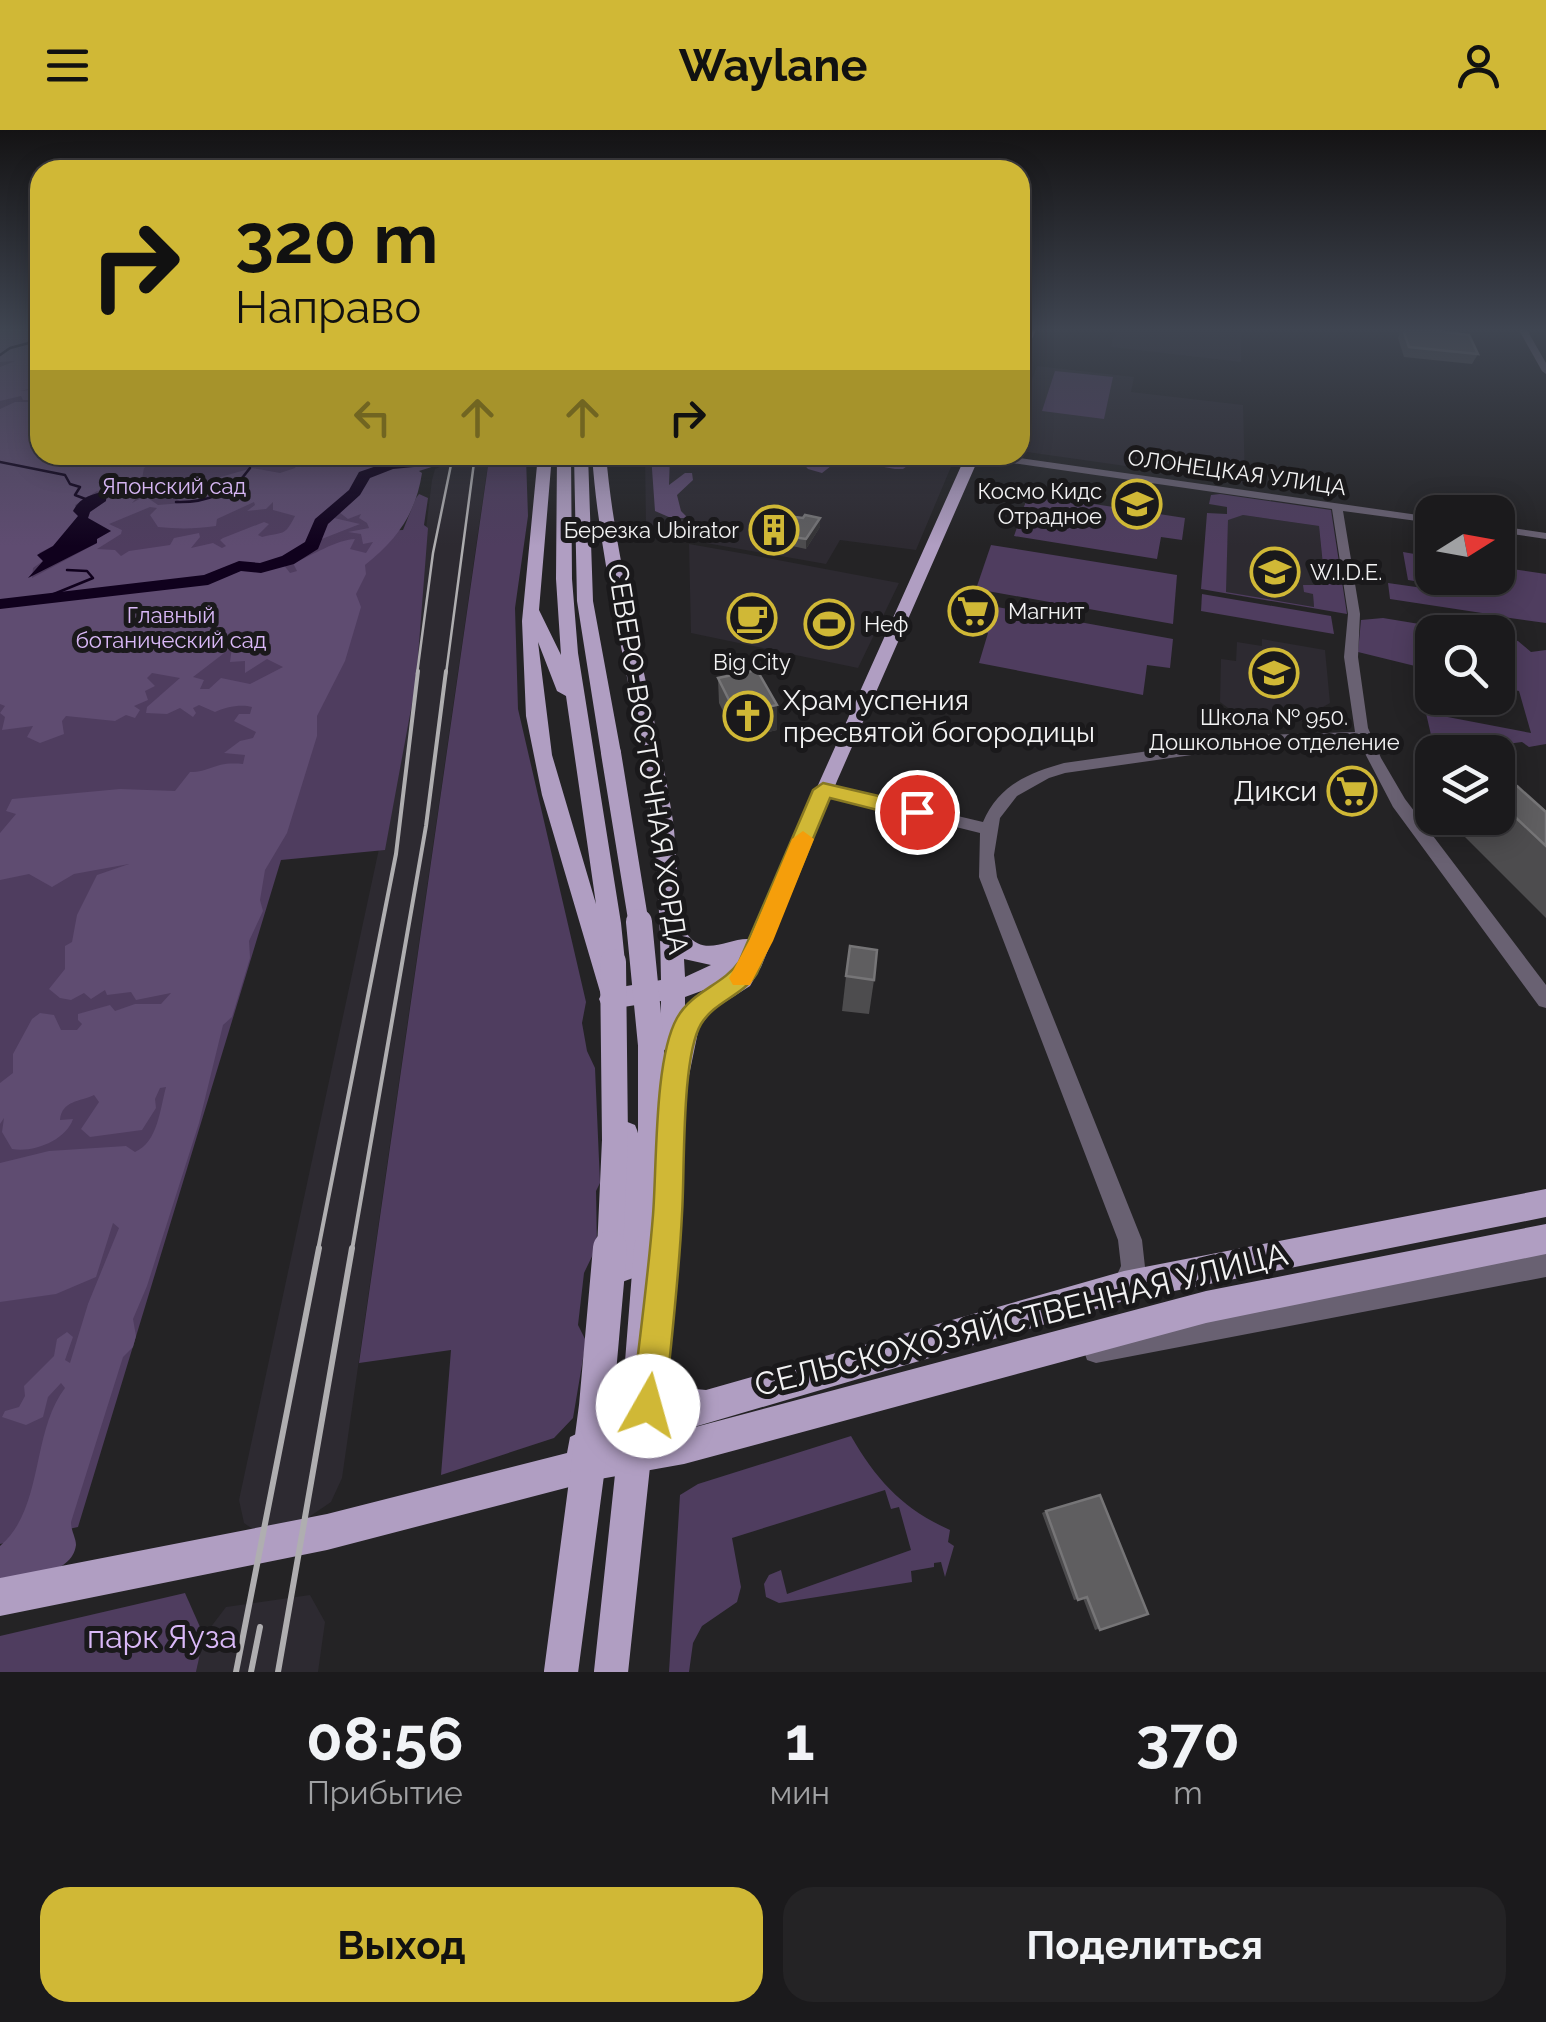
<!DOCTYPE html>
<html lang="ru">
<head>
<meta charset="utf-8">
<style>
  :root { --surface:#1b1a1c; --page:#242325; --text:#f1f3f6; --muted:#a0a1a3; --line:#39383b; --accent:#d0b836 }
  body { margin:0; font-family:Raleway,sans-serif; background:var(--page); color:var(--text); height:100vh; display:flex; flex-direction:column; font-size:38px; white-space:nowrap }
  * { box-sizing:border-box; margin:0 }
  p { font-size:32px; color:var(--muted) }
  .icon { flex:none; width:55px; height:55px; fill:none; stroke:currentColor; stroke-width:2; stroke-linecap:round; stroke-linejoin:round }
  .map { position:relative; height:1542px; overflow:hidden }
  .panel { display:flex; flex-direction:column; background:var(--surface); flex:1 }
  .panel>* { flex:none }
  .guide { position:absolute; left:30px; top:30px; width:1000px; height:305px; border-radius:30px; box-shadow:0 5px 25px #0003,0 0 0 2px var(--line); background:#d0b836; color:#111; overflow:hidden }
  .needle { width:65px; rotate:79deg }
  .tools { position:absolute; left:1415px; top:365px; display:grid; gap:20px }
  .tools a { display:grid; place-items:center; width:100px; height:100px; border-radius:20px; background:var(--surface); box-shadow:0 5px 25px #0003,0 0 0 2px var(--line); font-size:50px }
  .pin { position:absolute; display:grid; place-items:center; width:85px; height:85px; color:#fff; margin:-42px; border:5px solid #fff; border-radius:50%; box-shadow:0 2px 10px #0007 }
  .me { position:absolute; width:110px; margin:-55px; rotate:7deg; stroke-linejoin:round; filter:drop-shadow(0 0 8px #0008) }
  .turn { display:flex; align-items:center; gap:35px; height:210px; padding:0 40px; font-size:45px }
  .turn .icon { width:130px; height:130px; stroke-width:2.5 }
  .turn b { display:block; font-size:70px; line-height:85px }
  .lanes { display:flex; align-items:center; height:95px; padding:0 40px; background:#0003; justify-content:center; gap:50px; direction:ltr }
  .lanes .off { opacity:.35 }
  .eta { display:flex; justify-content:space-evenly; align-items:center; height:170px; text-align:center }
  .eta b { font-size:60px; font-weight:700; line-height:70px }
  .action { display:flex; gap:20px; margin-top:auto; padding:20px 40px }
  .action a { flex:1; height:115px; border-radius:30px; background:var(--accent); color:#111; font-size:40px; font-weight:700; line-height:115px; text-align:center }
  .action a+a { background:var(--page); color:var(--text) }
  header { display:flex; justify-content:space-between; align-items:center; height:130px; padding:0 40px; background:var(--accent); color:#111; font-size:45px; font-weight:700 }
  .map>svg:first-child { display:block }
</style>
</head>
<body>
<header><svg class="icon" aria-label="menu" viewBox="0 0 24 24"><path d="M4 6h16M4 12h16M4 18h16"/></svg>Waylane<svg class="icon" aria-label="person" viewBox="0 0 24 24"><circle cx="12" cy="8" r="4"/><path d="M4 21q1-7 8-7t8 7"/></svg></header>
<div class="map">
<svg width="1546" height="1542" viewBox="0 0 1546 1542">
  <rect width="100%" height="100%" fill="#242325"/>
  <g fill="#2d2a31">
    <path d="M1115 200H1241V232L1111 217Z"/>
    <path d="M1037 236 1134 247 1131 262 1243 275 1245 353 1020 321V280Z"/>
    <path d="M645 325H956L916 420 840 410 826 434 689 410 688 403 646 396Z"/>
    <path d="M482 334 488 336 486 347 342 1348 331 1372 309 1387 254 1400 244 1393 239 1370 397 635 432 350 435 339 442 336Z"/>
    <path d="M1243 385 1319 396 1325 456 1313 464 1314 477 1225 462 1228 389Z"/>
    <path d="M689 414 746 424 899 453 858 538 691 503Z"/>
    <path d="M1262 509 1325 520 1330 573 1312 583 1310 590 1233 599 1235 583 1220 572 1221 529 1236 531 1237 512 1262 516Z"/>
    <path d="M310 1465 325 1492 318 1542H196L204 1506 226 1477Z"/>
  </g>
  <g fill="#4f3d5f" fill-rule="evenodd">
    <path d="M0 200H40V325H411L376 401 403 400 416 368 419 364 428 368 424 395 428 398 416 552 385 720 281 730 78 1397 0 1414Z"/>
    <path d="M1055 241 1113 247 1104 289 1042 281Z"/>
    <path d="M526 328 528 386 515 478 518 579 586 872 582 893 587 921 595 938 600 1053 596 1061 597 1116 584 1143 578 1195 586 1211 573 1288 554 1308 441 1345 451 1220 359 1233 488 336Z"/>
    <path d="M1029 364 1185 388 1182 410 1161 407 1157 429 1014 406 1022 383 1003 380 1005 376 1023 379Z"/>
    <path d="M1220 364 1331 380 1347 484 1201 459 1207 383 1227 384V377L1209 374 1211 365ZM1243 385 1319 396 1325 455H1303L1304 462 1313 464 1314 477 1226 462 1228 390Z"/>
    <path d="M991 415 1177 445 1173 494 976 459Z"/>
    <path d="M1403 422 1432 427V448H1498V437L1546 444V493L1503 487 1507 500 1487 497 1482 483 1390 469 1388 453 1423 458 1421 452 1408 450Z"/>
    <path d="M1202 464 1331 486 1334 504 1201 481Z"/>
    <path d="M997 477 1173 509 1170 538 1147 535 1143 565 979 533 988 503 961 495 990 498Z"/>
    <path d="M1383 488 1468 502H1432V545H1424L1432 584 1531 603 1519 561 1498 557V507L1518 511 1531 522 1546 520V614L1529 617 1522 612 1507 614 1511 620 1498 622 1492 617 1435 622 1415 536 1358 522 1361 490Z"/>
    <path d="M851 1306C877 1351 903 1379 950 1400L948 1412 954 1416 945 1447 941 1432 934 1433V1437L911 1441 912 1452 779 1473 766 1467 764 1454 769 1445 781 1440 787 1464 911 1420 899 1377 891 1379 885 1360 732 1408 741 1457 737 1472 702 1496 693 1513 689 1542H669L680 1365 698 1354Z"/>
    <path d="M185 1463 204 1506 196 1542H0V1506Z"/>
  </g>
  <g fill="#5f4c71" fill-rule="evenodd">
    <path d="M0 200H40V257L19 261 40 259V270H23L21 266 0 271V237L15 231 0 232Z"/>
    <path d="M15 272H40V325H164L144 338 140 360 143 361 132 373 145 366 158 375 182 373 165 360 183 354 201 363 210 360 205 354 210 350 252 338 280 343 295 338 300 330 280 328 254 335 259 325H443L441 334 419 341 422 343C416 383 397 410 365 435L366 444 356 464 361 477 345 531 317 586V606L287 703 265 740 260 770 263 781 249 811 250 828 232 887 223 895 199 993 147 1156 133 1189 136 1206 133 1217 123 1227 71 1392C71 1401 76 1408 76 1415 72 1446 23 1447 0 1448V1416C44 1379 31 1302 65 1258L61 1253 48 1267 43 1287 26 1295 2 1287 5 1281 19 1277 25 1266 24 1256 54 1226 57 1209 67 1202 73 1207 65 1230 70 1233 88 1174 119 1098 113 1093 96 1147 56 1164 0 1172V1033L49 1021 126 1016 135 1022C158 1012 160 979 166 957L160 958 155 969 156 978 142 1000 90 1007 81 999 99 972 94 965C80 972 62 970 60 990L73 989C66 1010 34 1023 12 1019L2 1002 4 988 0 994V953L13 943V924L32 889 40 883 54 885 61 900H77L82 894 78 890V884L110 875 115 881 135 874H161L171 863 136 870 131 862 107 865 105 860 91 869 84 863 71 870 60 868 49 859 65 839V816L72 812 77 785 97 745 129 734 74 744 52 757 29 744 0 750V703L16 684 6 681 12 669 120 659 175 661 190 642C212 642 214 631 243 634L245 625 224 623 240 611 253 608 256 602 234 591 239 584H250L252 577C241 574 225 577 215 582L199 575 193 578 196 583 193 587 180 578 167 584 146 583 147 577 180 548 152 543 147 548 155 556 145 561 148 570 134 576 140 580 135 588 126 585 115 591 66 586 62 591 64 604 40 613 27 607 33 596 2 600 5 587 0 583 5 576 0 574V279ZM97 361 106 366V371L90 382 88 388 111 401 96 409 97 413 32 448 33 438 43 431 39 423 53 416 79 386 75 375ZM254 372 255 375 247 381 266 379 273 372V380L295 386C284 407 285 401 262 407L258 405 269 394 264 392 223 408 220 410 226 416 222 418 213 413 191 418 200 407 199 403 174 408 170 415 129 421 121 426 115 420 97 419 121 404 122 400 109 394 150 377 157 378 150 385 158 397C178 399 196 399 216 396L217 389ZM339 382 348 389 361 384 359 388 367 393 369 398 348 402 361 404 363 414 373 412 366 423 350 419 355 409C335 410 314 425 293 433L297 441 290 443 283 434H276L307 422 309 414 360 394 334 388ZM232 517 230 532 245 531V543L267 529 283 537 250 554 221 548 209 559H200L204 550 193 547Z"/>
    <path d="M651 325H670L669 355 685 343H692L693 350 677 365 681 381 688 388H671L655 381Z"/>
    <path d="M795 325H939L942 326 941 331H914L903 339H895L840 329 822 343 808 339Z"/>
  </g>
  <path fill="#10011d" d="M107 362 106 371 90 382 88 388 111 401 97 409V413L28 448 43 431 37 425 53 416 78 386 73 381C80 367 93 363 107 362Z"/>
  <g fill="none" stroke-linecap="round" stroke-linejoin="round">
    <g stroke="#10011d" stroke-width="2.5">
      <path d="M0 225 10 218 40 210"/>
      <path d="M0 332 65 345 70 354 80 357 75 365 88 370"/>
      <path d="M176 372C205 373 233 363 250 338"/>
      <path d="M44 468 93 448 87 441 67 440"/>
    </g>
    <path fill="#10011d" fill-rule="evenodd" d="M452 325 463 329 456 333 393 339 370 348 360 365 328 394 318 419 294 434 261 443 241 441 208 455 0 479V469L204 445 239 431 260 433 282 426 305 412 315 389 349 360 359 342 391 331Z"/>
    <g fill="#696172" fill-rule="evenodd">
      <path d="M1519 200H1527L1546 233V244L1542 241Z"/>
      <path d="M972 325H999L1432 387V393L1343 381 1360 484 1358 527 1368 598 1381 628 1405 669 1546 855V878L1539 876 1393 677 1359 612 1262 615 1065 643 1049 648 1017 666 1000 688 994 725 997 747 1142 1110 1145 1137 1132 1164 1124 1168 1116 1164 1112 1156 1121 1136 1118 1110 979 747 980 703 823 664 815 659 823 654 983 692C998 656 1028 643 1064 633L1262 605 1355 602 1344 527 1348 484 1332 379 977 328Z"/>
      <path d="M1498 396 1546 403V409L1498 402Z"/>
      <path d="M1546 1123V1147L1096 1233 1087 1230 1084 1221 1087 1212 1096 1209Z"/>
    </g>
    <g fill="#b09ec2" fill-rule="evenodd">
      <path d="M1026 200H1036L1025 224 1020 227V212Z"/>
      <path d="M538 325H552L539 480 561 525 556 449 557 325H571L572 449 578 523 621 793 625 832 616 841 621 857 661 850C660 784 657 717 646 651 629 542 600 436 592 325H606C617 449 654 568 673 691 676 711 679 793 687 804 705 828 727 808 749 809L966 325H980L837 651 761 837 750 856 714 879 699 897 686 960 678 1137 674 1148 663 1152 652 1148 648 1137 660 960 668 924 660 915 661 871 611 879 602 876 599 869 601 865 542 665 526 586 522 491ZM538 512 557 561 566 566 596 774 552 625ZM684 829 711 835 685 847ZM704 860 685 877V867Z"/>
      <path d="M574 325H588L593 471 621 623 611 629 601 623 577 471Z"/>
      <path d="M625 991 635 995C651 1031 640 1097 637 1137L633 1148 622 1152 611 1148 607 1137 614 1055 611 1004 615 995Z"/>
      <path d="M1546 1059V1087L1124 1171 684 1300 1206 1161 1546 1094V1124L1206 1193 684 1334 600 1349 327 1420 0 1486V1448L327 1384 567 1323 570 1307 603 1291 656 1275 648 1268 637 1239 642 1228 653 1223 664 1228 672 1244 685 1258 706 1260 1124 1141Z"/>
    </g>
    <g stroke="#afaeb0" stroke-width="2.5">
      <path d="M417 544 433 423 453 325"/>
      <path d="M446 544 475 325"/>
    </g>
    <g stroke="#afaeb0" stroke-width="4">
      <path d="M318 1120 396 724 418 541"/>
      <path d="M352 1120 426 696 446 541"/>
    </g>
    <g stroke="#afaeb0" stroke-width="6">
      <path d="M236 1542 319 1118"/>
      <path d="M251 1542 260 1497"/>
      <path d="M278 1542 352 1118"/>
    </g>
    <path stroke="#b09ec2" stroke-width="20" d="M611 623 639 795"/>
    <g stroke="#b09ec2" stroke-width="26">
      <path d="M639 792 651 915V1120"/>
      <path d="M610 1120 615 1010 613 832"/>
    </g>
    <g stroke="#b09ec2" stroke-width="34">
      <path d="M561 1542 596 1276 610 1118"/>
      <path d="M611 1542 636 1308 651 1118"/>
    </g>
  </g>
  <g fill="#4d4c4e">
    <path d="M1401 200H1429L1478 224 1472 234 1404 227 1398 208Z"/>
    <path d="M763 395 820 397 806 419 792 416 793 409 764 405Z"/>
    <path d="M718 548 777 575V600L737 609 719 573Z"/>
    <path d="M1498 659 1546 682V788L1456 698 1465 688H1498Z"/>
    <path d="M846 846 874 850 869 884 842 881Z"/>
    <path d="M1046 1381 1148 1484 1095 1500 1083 1468 1074 1470 1042 1383Z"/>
  </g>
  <g fill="#353436">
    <path d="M820 388V397L806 419V409Z"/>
    <path d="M777 575V600L737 609 736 584Z"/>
  </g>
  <g fill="#5f5e60" stroke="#767577" stroke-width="2.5">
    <path d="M1403 200H1429L1469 205 1478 224 1409 217Z"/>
    <path d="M770 384 803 388 805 385 820 388 806 409 793 407 797 400 763 395Z"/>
    <path d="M757 540 777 575 736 584 718 548Z"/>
    <path d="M1517 656 1546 682V716L1498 671V659Z"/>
    <path d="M850 816 877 820 874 850 846 846Z"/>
    <path d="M1100 1365 1148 1484 1100 1500 1087 1467 1078 1470 1046 1381Z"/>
  </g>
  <linearGradient id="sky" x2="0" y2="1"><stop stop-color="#141314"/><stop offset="0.48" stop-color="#3f4551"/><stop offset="1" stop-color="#3f4551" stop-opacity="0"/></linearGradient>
  <rect width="1546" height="416" fill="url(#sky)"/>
  <path fill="#d0b836" stroke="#877823" stroke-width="2.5" d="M823 653 917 675 927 682 917 690 830 668 757 843C743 866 715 871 701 894 681 928 685 1041 682 1084 679 1148 671 1212 665 1276L660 1288 648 1293 637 1288 632 1276C639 1212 648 1149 653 1085 657 1035 654 929 677 888 692 861 723 855 739 832L813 660Z"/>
  <path fill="#f59e0b" d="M803 701 814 709 773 811 750 855H733L729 848 750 809 792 709Z"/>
  <defs>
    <g id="school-ring" transform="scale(2.5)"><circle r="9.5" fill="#1a191b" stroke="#d0b836" stroke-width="1.5"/><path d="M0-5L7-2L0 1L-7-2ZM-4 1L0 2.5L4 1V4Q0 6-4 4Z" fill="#d0b836"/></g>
    <g id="building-ring" transform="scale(2.5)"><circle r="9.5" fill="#1a191b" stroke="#d0b836" stroke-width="1.5"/><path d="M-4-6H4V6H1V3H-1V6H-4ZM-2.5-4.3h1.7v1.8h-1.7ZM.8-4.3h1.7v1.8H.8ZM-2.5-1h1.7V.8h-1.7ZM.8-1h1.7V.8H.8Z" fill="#d0b836"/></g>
    <g id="supermarket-ring" transform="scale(2.5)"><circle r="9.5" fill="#1a191b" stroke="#d0b836" stroke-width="1.5"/><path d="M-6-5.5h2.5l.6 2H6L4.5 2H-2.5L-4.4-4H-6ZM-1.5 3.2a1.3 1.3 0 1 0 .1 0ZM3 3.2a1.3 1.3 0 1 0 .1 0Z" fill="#d0b836"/></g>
    <g id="cafe-ring" transform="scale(2.5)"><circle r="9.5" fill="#1a191b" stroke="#d0b836" stroke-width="1.5"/><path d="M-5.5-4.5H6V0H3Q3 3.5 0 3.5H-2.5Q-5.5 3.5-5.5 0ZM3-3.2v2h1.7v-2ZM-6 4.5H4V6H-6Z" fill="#d0b836"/></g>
    <g id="stadium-ring" transform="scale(2.5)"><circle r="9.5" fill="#1a191b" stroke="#d0b836" stroke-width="1.5"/><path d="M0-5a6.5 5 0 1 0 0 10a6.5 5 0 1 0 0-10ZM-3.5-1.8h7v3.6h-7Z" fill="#d0b836"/></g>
    <g id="church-ring" transform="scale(2.5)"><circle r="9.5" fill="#1a191b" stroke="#d0b836" stroke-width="1.5"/><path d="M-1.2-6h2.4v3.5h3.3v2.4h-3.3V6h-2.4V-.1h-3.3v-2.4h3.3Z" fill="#d0b836"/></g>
  </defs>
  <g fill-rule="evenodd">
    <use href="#school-ring" x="1137" y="374"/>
    <use href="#building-ring" x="774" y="400"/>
    <use href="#school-ring" x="1275" y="442"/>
    <use href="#supermarket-ring" x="973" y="481"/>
    <use href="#cafe-ring" x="752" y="488"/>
    <use href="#stadium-ring" x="829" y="494"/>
    <use href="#school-ring" x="1274" y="543"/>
    <use href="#church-ring" x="748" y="586"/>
    <use href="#supermarket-ring" x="1352" y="661"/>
  </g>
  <g text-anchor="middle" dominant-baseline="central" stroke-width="10" stroke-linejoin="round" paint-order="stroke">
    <g font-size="22" fill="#f2f2f3" stroke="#1a191b">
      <text transform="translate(1237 342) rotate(8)">ОЛОНЕЦКАЯ УЛИЦА</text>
    </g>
    <g font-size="22" fill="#dab9f8" stroke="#1a191b">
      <text x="174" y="356">Японский сад</text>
      <text x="171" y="485">Главный<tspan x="171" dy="25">ботанический сад</tspan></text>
    </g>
    <g font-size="22" fill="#f2f2f3" stroke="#1a191b" text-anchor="start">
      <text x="1102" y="361" text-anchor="end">Космо Кидс<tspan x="1102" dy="25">Отрадное</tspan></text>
      <text x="739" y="400" text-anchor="end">Березка Ubirator</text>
      <text x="1310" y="442">W.I.D.E.</text>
      <text x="1008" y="481">Магнит</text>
      <text x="864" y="494">Неф</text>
      <text x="752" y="532" text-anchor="middle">Big City</text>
      <text x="1274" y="587" text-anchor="middle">Школа № 950.<tspan x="1274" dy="25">Дошкольное отделение</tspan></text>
    </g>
    <g font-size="28" fill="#f2f2f3" stroke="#1a191b" text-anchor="start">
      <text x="783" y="570">Храм успения<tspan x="783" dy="32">пресвятой богородицы</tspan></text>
      <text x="1317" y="661" text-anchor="end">Дикси</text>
    </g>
    <g font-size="28" fill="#f2f2f3" stroke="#1a191b">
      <text transform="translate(648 629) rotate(81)">СЕВЕРО-ВОСТОЧНАЯ ХОРДА</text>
    </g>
    <g font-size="32" fill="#f2f2f3" stroke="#1a191b">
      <text transform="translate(1021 1189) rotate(-14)">СЕЛЬСКОХОЗЯЙСТВЕННАЯ УЛИЦА</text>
    </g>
    <g font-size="32" fill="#dab9f8" stroke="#1a191b">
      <text x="162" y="1506">парк Яуза</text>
    </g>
  </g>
</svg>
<div class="tools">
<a><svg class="needle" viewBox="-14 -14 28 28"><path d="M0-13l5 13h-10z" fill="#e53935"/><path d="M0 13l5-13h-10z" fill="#a0a1a3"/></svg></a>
<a><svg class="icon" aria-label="search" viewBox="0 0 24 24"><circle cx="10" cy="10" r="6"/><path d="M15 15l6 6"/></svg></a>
<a><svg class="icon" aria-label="layers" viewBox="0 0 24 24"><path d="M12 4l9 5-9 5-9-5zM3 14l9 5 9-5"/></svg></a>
</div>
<div class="pin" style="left:917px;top:682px;background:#d93025"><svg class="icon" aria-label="arrive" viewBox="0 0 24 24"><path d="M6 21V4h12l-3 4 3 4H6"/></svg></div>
<svg class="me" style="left:648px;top:1276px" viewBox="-20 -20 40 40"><circle r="19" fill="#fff"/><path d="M0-13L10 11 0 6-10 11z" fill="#d0b836"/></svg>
<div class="guide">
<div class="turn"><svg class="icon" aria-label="right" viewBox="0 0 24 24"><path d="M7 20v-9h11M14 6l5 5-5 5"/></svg><div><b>320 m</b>Направо</div></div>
<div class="lanes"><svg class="icon off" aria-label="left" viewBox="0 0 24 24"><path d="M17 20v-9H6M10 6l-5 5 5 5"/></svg><svg class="icon off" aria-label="ahead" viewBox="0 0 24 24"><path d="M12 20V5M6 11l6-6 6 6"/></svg><svg class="icon off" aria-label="ahead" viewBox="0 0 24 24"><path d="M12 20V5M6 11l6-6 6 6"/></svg><svg class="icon" aria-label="right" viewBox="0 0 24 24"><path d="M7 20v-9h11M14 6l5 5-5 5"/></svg></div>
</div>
</div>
<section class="panel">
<div class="eta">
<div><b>08:56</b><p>Прибытие</p></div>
<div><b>1</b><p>мин</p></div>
<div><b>370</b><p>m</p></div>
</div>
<div class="action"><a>Выход</a><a>Поделиться</a></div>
</section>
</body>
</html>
